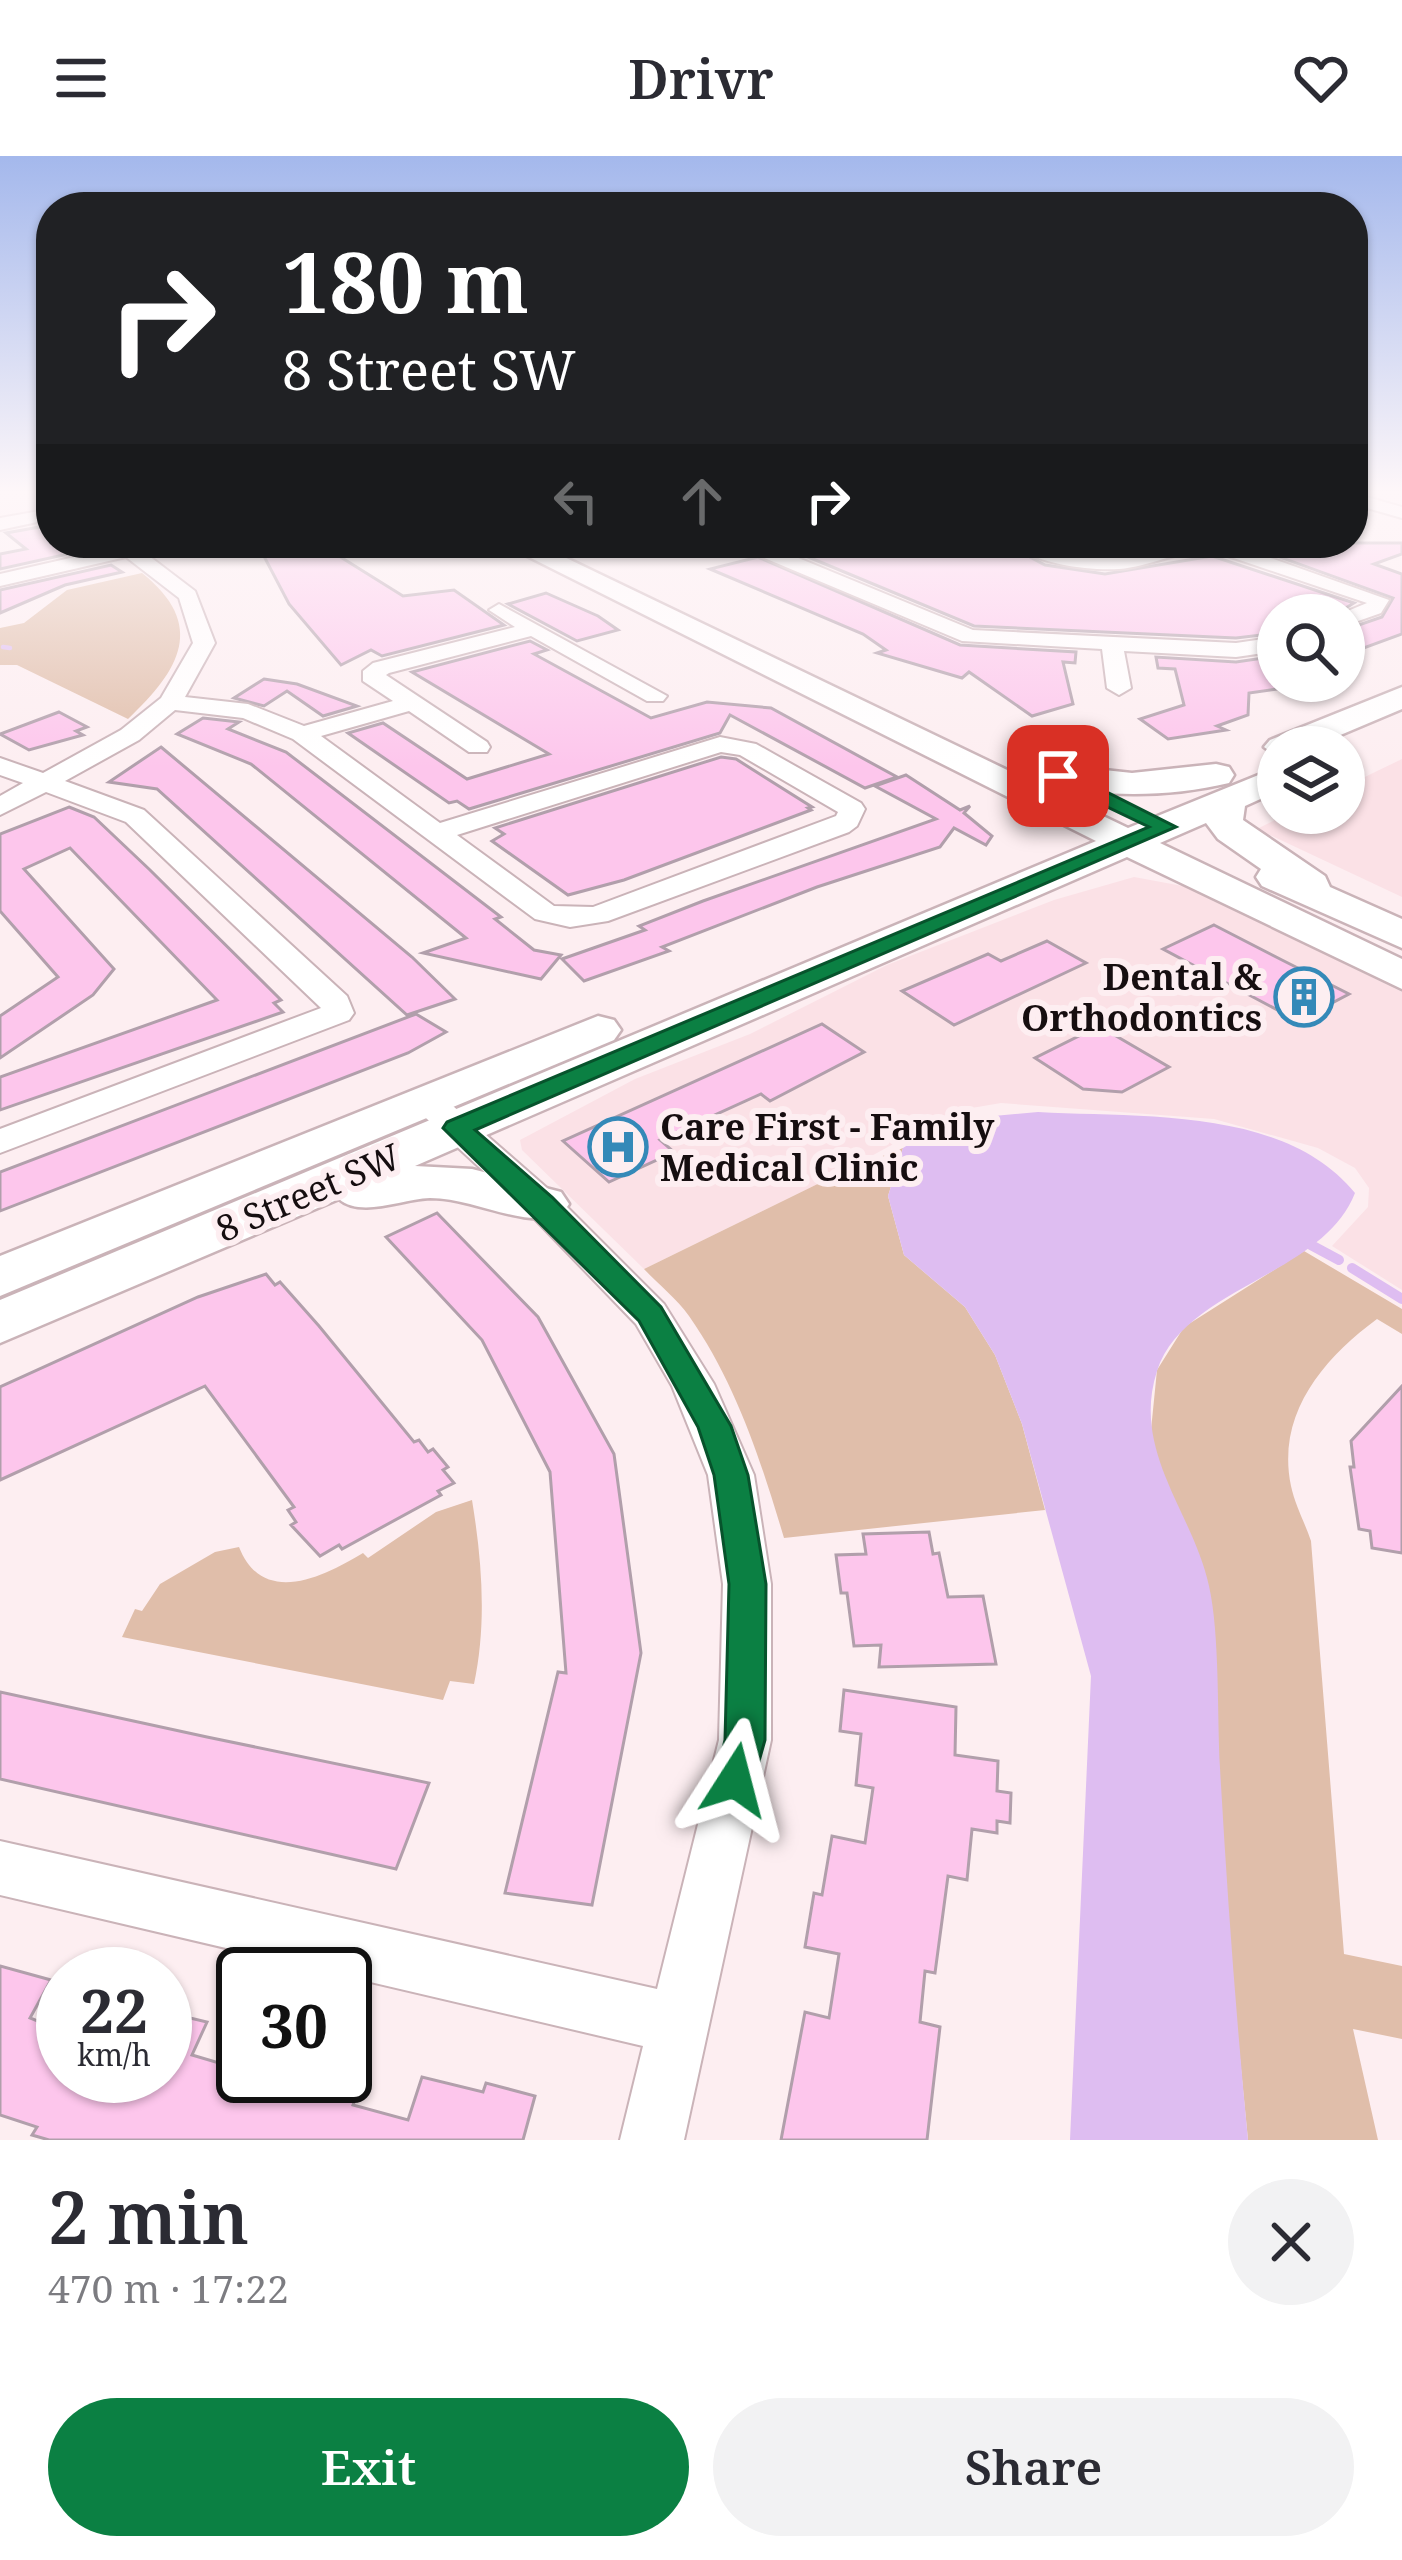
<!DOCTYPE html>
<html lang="en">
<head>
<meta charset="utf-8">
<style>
  :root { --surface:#fff; --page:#f2f2f3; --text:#2b2b33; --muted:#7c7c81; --accent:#0b8043 }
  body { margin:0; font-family:"Noto Serif",serif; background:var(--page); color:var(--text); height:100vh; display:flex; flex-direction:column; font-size:45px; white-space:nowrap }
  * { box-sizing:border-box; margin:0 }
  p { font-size:39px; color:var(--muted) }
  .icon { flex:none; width:66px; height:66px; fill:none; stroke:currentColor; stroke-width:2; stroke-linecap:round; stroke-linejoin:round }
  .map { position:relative; height:1984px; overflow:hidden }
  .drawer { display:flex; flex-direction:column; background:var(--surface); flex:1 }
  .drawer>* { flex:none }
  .guide { position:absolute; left:36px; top:36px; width:1332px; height:366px; border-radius:48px; box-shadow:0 3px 9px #0004; background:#202124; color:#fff; overflow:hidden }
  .controls { position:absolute; left:1257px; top:438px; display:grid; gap:24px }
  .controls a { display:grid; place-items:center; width:108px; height:108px; border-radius:50%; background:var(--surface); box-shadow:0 3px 9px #0004; font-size:60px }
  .speed { position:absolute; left:36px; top:1791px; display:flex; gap:24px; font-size:60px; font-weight:700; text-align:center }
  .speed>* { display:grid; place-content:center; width:156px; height:156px; border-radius:50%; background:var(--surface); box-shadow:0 3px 9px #0004; line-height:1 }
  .speed small { font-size:30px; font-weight:400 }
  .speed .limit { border:6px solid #111; border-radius:18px; background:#fff; color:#111 }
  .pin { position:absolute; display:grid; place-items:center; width:102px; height:102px; color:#fff; margin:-51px; border-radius:24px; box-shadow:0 6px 18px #0006 }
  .me { position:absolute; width:132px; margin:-66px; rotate:9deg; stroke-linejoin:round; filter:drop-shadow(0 0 9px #0008) }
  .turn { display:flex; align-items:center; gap:42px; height:252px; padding:0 48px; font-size:54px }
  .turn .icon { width:156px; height:156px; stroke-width:2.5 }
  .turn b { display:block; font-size:84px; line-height:102px }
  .lanes { display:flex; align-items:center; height:114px; padding:0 48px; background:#0003; justify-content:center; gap:60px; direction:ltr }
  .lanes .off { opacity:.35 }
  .round { display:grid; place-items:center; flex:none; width:126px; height:126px; border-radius:63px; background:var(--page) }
  .head { display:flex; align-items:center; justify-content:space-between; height:204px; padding:0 48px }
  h1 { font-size:72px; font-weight:600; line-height:90px }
  .button { display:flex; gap:24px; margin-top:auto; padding:24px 48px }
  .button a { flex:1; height:138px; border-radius:72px; background:var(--accent); color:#fff; font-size:48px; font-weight:600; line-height:138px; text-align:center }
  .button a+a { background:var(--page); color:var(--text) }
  header { display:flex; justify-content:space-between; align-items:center; height:156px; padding:0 48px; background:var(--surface); font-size:54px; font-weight:600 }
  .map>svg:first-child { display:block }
</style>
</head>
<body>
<header><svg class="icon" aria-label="menu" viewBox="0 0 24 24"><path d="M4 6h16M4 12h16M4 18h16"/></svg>Drivr<svg class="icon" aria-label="heart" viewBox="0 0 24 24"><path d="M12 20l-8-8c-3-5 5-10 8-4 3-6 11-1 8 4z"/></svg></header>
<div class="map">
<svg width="1402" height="1984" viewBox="0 0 1402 1984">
  <rect width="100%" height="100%" fill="#fdeef1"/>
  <g fill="#fbe1e6">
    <path d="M1402 603V741L1257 673 1289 657H1344V631Z"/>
    <path d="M1134 721 1188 731 1402 836V1134L1332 1090 1368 1051 1369 1032 1355 1012 1318 992 1214 963 1001 947 954 955 842 1016 644 1113 522 994 520 984 635 923 750 878 887 809 1054 744Z"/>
  </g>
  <g fill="#e0beaa">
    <path d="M142 417C207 469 180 514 128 563L17 509H0V472L24 467 67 434Z"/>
    <path d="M903 992 888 1040 904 1099 965 1151 995 1199 1022 1268 1045 1354 784 1382C761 1305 736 1227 689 1160 677 1143 658 1128 644 1113L842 1016Z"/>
    <path d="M1304 1095 1402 1153V1178L1377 1163C1323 1203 1276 1258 1291 1330 1295 1349 1305 1367 1311 1385L1344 1798 1402 1810V1883L1353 1873 1378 1984H1248L1232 1821 1150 1284 1157 1214 1184 1171Z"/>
    <path d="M472 1344C482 1405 487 1467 474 1528L450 1525 443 1544 122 1481 135 1453 142 1455 160 1428 215 1396 239 1391C263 1452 325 1420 363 1397L368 1402 436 1356Z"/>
  </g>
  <path fill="#debdf1" d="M1038 956C1139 962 1284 950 1355 1037 1323 1120 1184 1131 1157 1215 1131 1296 1193 1356 1209 1430 1220 1479 1217 1560 1220 1612 1227 1736 1236 1860 1248 1984H1070L1091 1520 1022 1268 995 1199 965 1151 904 1099 888 1040 903 992 930 975 961 963Z"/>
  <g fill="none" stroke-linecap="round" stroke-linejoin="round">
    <path stroke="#debdf1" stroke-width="4.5" d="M3 491 10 492"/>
    <g stroke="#debdf1" stroke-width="10">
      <path d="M1311 1089 1339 1104"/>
      <path d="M1352 1112 1402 1143"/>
    </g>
  </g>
  <g fill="#fdc6ec" stroke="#b19fab" stroke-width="3">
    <path d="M51 369V387H76L86 394 0 413V398L26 393 6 377Z"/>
    <path d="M257 387H318L403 440 454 434 504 469 382 500 371 494 341 509 289 448Z"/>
    <path d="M813 387H1004L1045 409 1105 418 1212 400 1354 447 1334 459H1278V477L1236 482 974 470 789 393Z"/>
    <path d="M1241 387H1402V398L1374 408 1402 418V478L1353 496 1344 492V474L1382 461 1393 442Z"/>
    <path d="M758 401 960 489 1076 496 1075 507 1063 506 1073 548 1032 560 969 516 962 522 877 497 886 494 863 478 710 413Z"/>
    <path d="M111 409 122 416 65 429 0 457V434Z"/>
    <path d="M546 437 598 460 618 474 577 485 508 448Z"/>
    <path d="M530 485 547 494 534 498 651 562 707 546 771 552 897 621 865 632 730 559 720 577 469 653 457 645 449 647 348 577 383 567 467 623 549 598 412 516Z"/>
    <path d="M1278 500V533L1249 537 1248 559 1217 570 1226 574 1168 583 1140 563 1184 549 1175 513 1158 512 1156 501 1236 506Z"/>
    <path d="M264 523 297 528 357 550 323 560 287 535 264 550 234 542Z"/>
    <path d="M59 556 87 571 76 575 83 579 29 594 0 578Z"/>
    <path d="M203 562 239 566 228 573 286 596 501 761 495 763 534 794 561 799 541 823 423 797 466 782 251 608 177 578Z"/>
    <path d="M161 591 412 801 455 843 407 859 157 633 109 626Z"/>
    <path d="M721 601 736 603 812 651 808 652 811 654 624 724 568 739 492 685 504 678 495 672Z"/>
    <path d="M906 619 960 654 970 650 964 657 992 680 986 689 954 672 940 691 817 731 662 791 669 795 584 825 562 803 645 774 639 770 703 745 936 663 875 630Z"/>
    <path d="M69 651 94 661 150 714 281 844 274 847 283 856 0 954V921L217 844 70 692 24 713 114 813 93 839 0 902V860L58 821 0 755V678Z"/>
    <path d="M1214 769 1282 804 1349 838 1298 865 1163 793Z"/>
    <path d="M1047 785 1086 807 954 869 902 835 988 798 1001 805Z"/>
    <path d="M416 858 446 876 408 897 0 1055V1016Z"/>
    <path d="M822 868 864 896 770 945 761 938 660 984 674 996 609 1026 563 985Z"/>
    <path d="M1099 870 1169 911 1122 936 1083 933 1035 902Z"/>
    <path d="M437 1057 538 1161 614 1298 641 1497 592 1749 505 1737 558 1516 566 1517 550 1316 482 1184 386 1081Z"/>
    <path d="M266 1118 275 1129 280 1126 319 1170 414 1286 419 1284 428 1296 433 1293 448 1311 443 1314 454 1327 438 1335 441 1339 342 1393 339 1389 320 1400 291 1369 296 1366 288 1354 294 1351 205 1230 0 1324V1231L198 1141Z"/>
    <path d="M1402 1230V1397L1372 1392 1370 1375 1359 1373 1350 1311H1354L1351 1285Z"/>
    <path d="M929 1376 933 1398 939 1397 948 1441 983 1440 996 1508 879 1511 881 1489 854 1490 847 1437H841L836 1399 866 1398 863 1378Z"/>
    <path d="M844 1534 956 1551 955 1599 998 1605 997 1635 1011 1637 1010 1667 997 1665V1677L972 1673 967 1724 948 1720 935 1817 925 1815 920 1866 940 1871 927 1984H781L805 1856 829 1862 839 1798 805 1791 814 1737 822 1739 832 1680 865 1687 873 1632 856 1629 861 1578 840 1575Z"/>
    <path d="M0 1536 207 1581 429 1627 396 1713 0 1623Z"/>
    <path d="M0 1810 51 1824 30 1862 63 1875V1920H165V1856L207 1866 192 1899 243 1914V1920H364L353 1949 408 1964 422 1921 483 1936 486 1927 535 1940 523 1984H49L32 1979 37 1971 0 1959Z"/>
  </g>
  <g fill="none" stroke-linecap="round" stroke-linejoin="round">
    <g stroke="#cab3b8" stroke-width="4">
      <g id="street">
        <path d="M1353 337 1402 351V362L1353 348Z"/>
        <path d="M51 353V363L0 374V362Z"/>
        <path d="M110 387H132L195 435 215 487 185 541 248 548 304 570 393 545 363 525V515L373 507 515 471 489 454 499 448 667 540 663 545H647L531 480 389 517 386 519 487 586 490 591 487 596H469L409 555 321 580 440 667 720 581 756 588 861 647 865 653 857 670 849 676 608 765 570 771 535 763 293 583 243 562 175 554 139 584 65 625 144 654 347 840 354 857 349 864 0 997V973L321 852 126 666 46 636 0 659V640L23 627 0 619V602L43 617 121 574 161 542 193 487 179 442 126 401 0 430V418L114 392ZM721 596 740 599 838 656 836 660 593 751 554 750 457 679Z"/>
        <path d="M762 387H787L779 394 973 474 1236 487 1278 481V495L1236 501 1124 495 1131 532 1119 539 1107 532 1102 493 962 485 762 401Z"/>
        <path d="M1008 387 1120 401 1175 387H1228L1389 444 1381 457 1344 470V459H1338L1367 447 1213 395C1180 393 1151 411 1119 413 1085 415 1035 407 1008 387Z"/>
        <path d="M426 934 438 937 555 1039 664 1148 714 1228 754 1319 771 1428V1584L684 1984H620L643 1890 0 1739V1685L657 1833 719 1584 723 1428 708 1319 672 1230 636 1168 529 1057 414 951 409 944 414 937Z"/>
      </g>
    </g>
    <g stroke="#cab3b8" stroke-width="5">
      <g id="secondary">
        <path d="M501 387H535L1128 672 1278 611V635L1245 650 1243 664 1325 720 1330 731 1402 763V792L1262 730 1256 721 1261 713 1218 683 1206 667 1160 687 1402 803V833L1127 701 415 1010 472 1013 561 1036 569 1048 561 1060C519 1071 474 1042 430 1042 402 1043 361 1062 339 1043L0 1187V1144L1096 685Z"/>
        <path d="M1402 531V553L1312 591H1278V601L1264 591 1270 584Z"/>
        <path d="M1216 608 1229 611 1234 619 1229 627C1170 641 1104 642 1045 628L1040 620 1045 612 1058 609 1132 617Z"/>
        <path d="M598 860 614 864 621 874 614 884 0 1140V1100Z"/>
      </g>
    </g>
    <use href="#street" fill="#fff" fill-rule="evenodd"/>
    <use href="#secondary" fill="#fff" fill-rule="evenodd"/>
  </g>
  <linearGradient id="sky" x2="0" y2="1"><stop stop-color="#a4b8ec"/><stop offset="0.55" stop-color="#fef7f9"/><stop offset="1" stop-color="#fef7f9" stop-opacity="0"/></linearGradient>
  <rect width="1402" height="611" fill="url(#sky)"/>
  <path fill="#0b8043" stroke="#07532c" stroke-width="3" d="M1051 615H1065L1176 671 475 974 552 1041 661 1151 731 1270 748 1319 766 1428 765 1584 750 1637 735 1643 721 1637 715 1624 725 1584 729 1428 714 1319 698 1271 639 1165 443 972 447 966 1149 671 1051 624Z"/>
  <defs>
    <g id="building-ring" transform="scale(3)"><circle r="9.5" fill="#fdeef1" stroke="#3489b8" stroke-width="1.5"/><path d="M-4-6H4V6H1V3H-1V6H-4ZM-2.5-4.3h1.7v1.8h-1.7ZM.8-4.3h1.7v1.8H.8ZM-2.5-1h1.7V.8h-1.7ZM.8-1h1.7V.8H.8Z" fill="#3489b8"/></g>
    <g id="hospital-ring" transform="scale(3)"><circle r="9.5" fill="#fdeef1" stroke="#3489b8" stroke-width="1.5"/><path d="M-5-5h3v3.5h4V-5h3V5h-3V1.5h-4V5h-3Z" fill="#3489b8"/></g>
  </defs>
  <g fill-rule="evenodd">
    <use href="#building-ring" x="1304" y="841"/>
    <use href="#hospital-ring" x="618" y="991"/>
  </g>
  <g text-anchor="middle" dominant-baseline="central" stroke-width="12" stroke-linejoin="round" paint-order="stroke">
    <g font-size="36" font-weight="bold" fill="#160e10" stroke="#fdeef1" text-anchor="end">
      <text x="1262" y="820">Dental &amp;<tspan x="1262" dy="41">Orthodontics</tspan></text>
      <text x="660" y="970" text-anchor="start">Care First - Family<tspan x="660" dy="41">Medical Clinic</tspan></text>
    </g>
    <g font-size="36" fill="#160e10" stroke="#fdeef1">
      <text transform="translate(308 1036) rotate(-23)">8 Street SW</text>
    </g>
  </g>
</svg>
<div class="controls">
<a><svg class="icon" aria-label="search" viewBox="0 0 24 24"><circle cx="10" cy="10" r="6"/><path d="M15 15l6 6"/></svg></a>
<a><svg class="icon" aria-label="layers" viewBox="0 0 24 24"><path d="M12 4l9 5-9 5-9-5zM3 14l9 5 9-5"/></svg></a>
</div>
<div class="speed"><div>22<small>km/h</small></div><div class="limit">30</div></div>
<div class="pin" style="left:1058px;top:620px;background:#d93025"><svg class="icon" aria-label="arrive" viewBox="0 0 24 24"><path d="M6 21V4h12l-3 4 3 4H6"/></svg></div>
<svg class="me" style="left:735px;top:1624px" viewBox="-20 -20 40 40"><path d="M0-17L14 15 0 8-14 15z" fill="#0b8043" stroke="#fff" stroke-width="4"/></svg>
<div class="guide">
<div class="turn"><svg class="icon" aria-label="right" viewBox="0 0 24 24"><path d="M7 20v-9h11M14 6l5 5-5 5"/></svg><div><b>180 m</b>8 Street SW</div></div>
<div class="lanes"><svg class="icon off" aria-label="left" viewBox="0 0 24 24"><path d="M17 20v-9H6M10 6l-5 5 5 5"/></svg><svg class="icon off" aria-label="ahead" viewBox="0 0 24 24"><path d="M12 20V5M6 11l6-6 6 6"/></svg><svg class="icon" aria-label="right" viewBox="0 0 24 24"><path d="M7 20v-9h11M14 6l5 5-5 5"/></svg></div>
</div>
</div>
<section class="drawer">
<div class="head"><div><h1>2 min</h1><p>470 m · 17:22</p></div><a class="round"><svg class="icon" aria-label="close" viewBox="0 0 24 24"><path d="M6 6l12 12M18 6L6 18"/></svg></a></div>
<div class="button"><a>Exit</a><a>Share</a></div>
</section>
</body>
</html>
